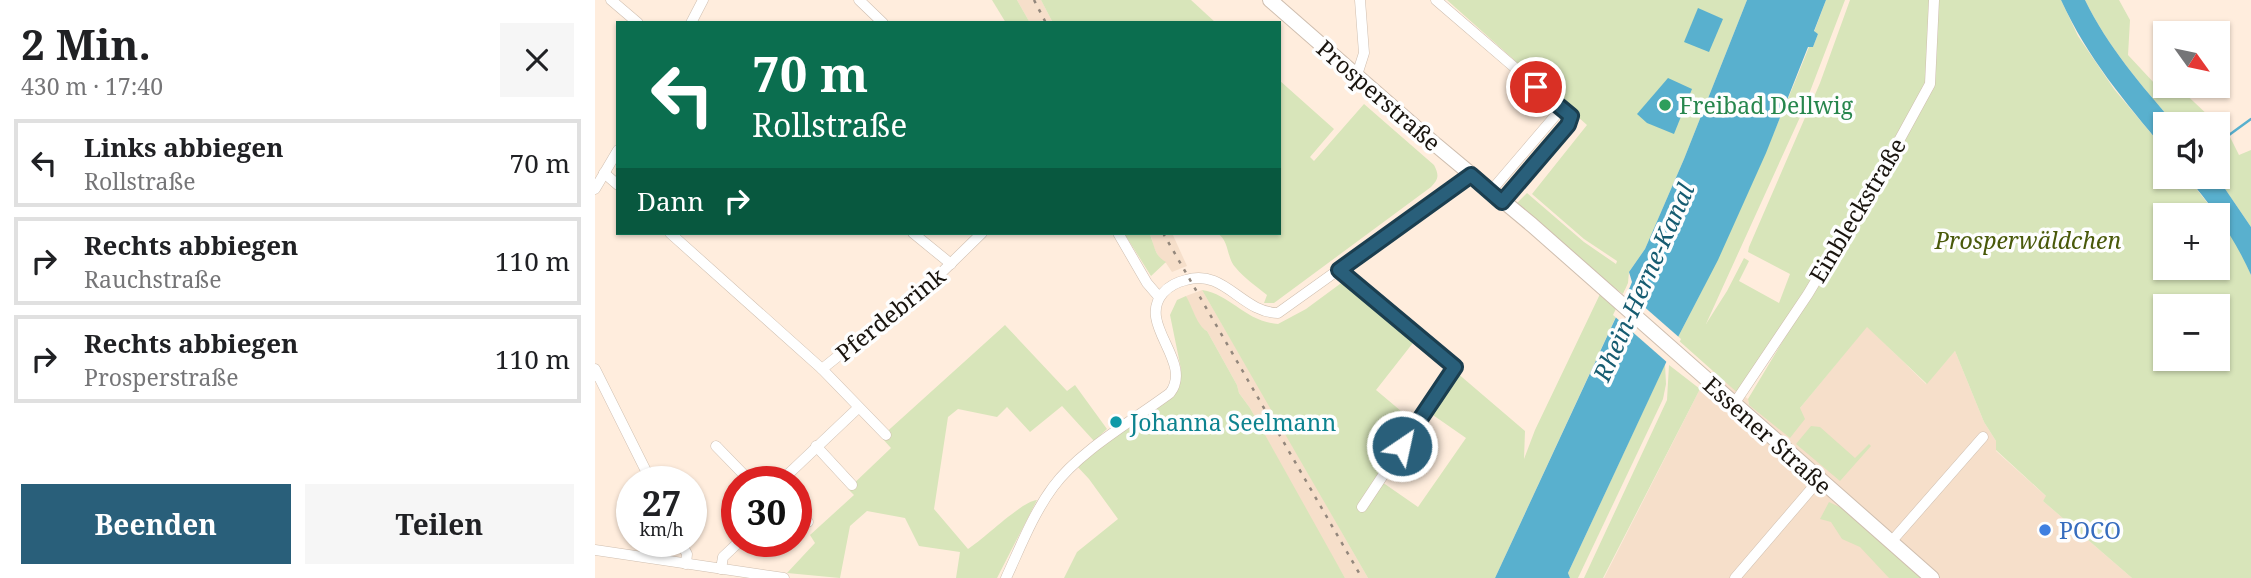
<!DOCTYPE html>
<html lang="de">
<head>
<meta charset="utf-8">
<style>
  :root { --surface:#fff; --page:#f6f6f6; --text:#202124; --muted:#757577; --line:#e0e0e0; --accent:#295f7a }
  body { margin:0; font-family:"Noto Serif",serif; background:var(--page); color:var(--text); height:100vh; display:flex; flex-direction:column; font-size:26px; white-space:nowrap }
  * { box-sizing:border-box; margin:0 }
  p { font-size:23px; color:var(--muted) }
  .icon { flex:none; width:38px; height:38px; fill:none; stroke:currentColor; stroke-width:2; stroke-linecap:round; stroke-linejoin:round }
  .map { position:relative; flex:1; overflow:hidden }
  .details { display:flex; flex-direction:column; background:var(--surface); width:595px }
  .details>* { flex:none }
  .banner { position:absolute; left:21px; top:21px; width:665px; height:214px; border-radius:0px; box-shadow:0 2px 5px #0004; background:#0b6e4f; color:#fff; overflow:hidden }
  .needle { width:46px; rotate:123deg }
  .fabs { position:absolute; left:1558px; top:21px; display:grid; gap:14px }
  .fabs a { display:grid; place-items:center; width:77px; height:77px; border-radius:0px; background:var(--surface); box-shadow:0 2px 5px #0004; font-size:35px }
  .speed { position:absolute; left:21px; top:466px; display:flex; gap:14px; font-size:35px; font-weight:700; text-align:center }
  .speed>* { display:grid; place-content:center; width:91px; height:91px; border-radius:50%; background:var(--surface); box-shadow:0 2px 5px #0004; line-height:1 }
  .speed small { font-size:18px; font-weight:400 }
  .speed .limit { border:10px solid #d22; background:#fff; color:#111 }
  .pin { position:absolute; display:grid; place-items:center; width:60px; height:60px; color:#fff; margin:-30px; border:4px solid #fff; border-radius:50%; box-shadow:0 2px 7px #0007 }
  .me { position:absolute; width:77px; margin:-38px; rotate:34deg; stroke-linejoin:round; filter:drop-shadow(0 0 5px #0008) }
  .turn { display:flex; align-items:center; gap:24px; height:147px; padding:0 21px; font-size:32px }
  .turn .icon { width:91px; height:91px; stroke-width:2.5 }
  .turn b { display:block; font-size:49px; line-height:60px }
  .then { display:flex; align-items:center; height:66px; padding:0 21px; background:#0003; gap:14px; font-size:26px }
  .round { display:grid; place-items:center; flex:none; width:74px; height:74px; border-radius:0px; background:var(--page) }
  .summary { display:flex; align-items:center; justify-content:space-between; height:119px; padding:0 21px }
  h1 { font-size:42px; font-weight:700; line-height:52px }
  .primary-button { display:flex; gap:14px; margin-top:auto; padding:14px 21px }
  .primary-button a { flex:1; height:80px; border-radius:0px; background:var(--accent); color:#fff; font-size:28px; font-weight:700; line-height:80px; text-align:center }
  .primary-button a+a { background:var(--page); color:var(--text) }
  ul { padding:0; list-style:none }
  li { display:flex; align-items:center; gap:21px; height:88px; margin:0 14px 10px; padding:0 7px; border:4px solid var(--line); border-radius:0px }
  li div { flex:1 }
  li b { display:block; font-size:26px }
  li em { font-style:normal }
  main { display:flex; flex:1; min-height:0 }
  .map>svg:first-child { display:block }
</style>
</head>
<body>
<main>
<section class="details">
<div class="summary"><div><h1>2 Min.</h1><p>430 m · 17:40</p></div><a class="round"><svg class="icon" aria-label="close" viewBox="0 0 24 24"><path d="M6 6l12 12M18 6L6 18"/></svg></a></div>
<ul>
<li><svg class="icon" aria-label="left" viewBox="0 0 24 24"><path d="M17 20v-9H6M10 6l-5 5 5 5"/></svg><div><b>Links abbiegen</b><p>Rollstraße</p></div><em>70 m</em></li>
<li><svg class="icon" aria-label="right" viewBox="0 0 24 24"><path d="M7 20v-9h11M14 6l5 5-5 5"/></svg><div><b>Rechts abbiegen</b><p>Rauchstraße</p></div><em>110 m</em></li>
<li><svg class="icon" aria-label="right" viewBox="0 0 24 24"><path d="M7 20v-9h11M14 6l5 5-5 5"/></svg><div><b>Rechts abbiegen</b><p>Prosperstraße</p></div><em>110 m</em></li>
</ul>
<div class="primary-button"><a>Beenden</a><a>Teilen</a></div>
</section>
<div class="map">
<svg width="1656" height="578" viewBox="0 0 1656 578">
  <rect width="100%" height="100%" fill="#ffeddd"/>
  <g fill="#f6dfca">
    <path d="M422 0H446L458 23H435Z"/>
    <path d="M554 233H577L592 266 577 272 571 263 565 259 558 246 557 239Z"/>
    <path d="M607 290 677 410 773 578H750L725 536 655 408 644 393 642 385 612 331 605 327 602 321 591 296Z"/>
    <path d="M1272 326 1331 384 1360 351 1389 422 1401 441V451L1452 497 1448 501 1537 578H1009L1105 389 1118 371 1153 399 1154 405 1205 408Z"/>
  </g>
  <g fill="#d8e5ba" fill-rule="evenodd">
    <path d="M397 0H422L435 23H411Z"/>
    <path d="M446 0H596L621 23H458Z"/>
    <path d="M852 0H1152L1089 159 1050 249 1034 272 1033 283 1028 294 1016 285 1012 286 955 231 922 203 932 193 989 242 1021 264 1022 261 989 239 937 194 992 125Z"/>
    <path d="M1231 0H1250L1206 115 1111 324 1132 291 1149 258 1154 261 1144 281 1184 303 1195 274 1153 252 1154 247 1225 83 1255 0H1335L1340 79 1342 0H1466L1483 36 1519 89 1570 150V177H1592L1622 215H1570V268H1622V215L1644 248 1656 275V578H1537L1448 501 1451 496 1401 450V441L1389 422 1360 351 1332 384 1272 327 1205 408 1210 419 1195 438 1154 405 1153 399 1195 329 1145 395 1082 339C1132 244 1174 147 1214 47H1218L1223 34 1219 32ZM1570 306H1622V359H1570Z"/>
    <path d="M1490 0H1524L1535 20 1533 55 1560 84 1570 82V86H1582L1634 135 1644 155 1656 150V227L1622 177V124H1580C1546 85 1513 47 1490 0Z"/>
    <path d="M684 80 739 129 715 157 719 161 769 104 839 165C844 175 844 179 836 187L679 303H669L672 295C662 287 649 278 641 268 631 258 635 241 622 233H684Z"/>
    <path d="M529 233H554C560 244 558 255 571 262L556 276Z"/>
    <path d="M749 281 821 339 781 390 825 427 787 482 823 507 871 438 835 413 861 372 930 431 929 459 940 430 1006 292 1025 308 900 578H773L607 290C637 295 649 321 683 324L711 309Z"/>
    <path d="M591 296C598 308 602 326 612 331L642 385 644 393 655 408 750 578H469L482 552 523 519 494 479 480 464 585 379 586 369 575 315 582 300Z"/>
    <path d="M410 325 472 391 480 385 512 429 499 441 467 406 435 432 412 407 402 417 363 409 353 417 339 509 373 549C389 539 427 501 442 500L402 578H361L365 552 324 546 310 518 272 511 255 526 245 578 192 573 220 543 215 535 259 495 253 489 296 448 286 437Z"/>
    <path d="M1070 364 1071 384 1068 399 983 578H975L973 573Z"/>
    <path d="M1074 365 1105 389 1008 578H989L1072 400Z"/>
    <path d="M1216 426 1225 427 1260 458 1274 444 1276 446 1245 481 1201 444Z"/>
    <path d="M1234 502 1251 510 1328 578H1294L1265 547 1247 539 1236 522 1225 519Z"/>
  </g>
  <g fill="#59b0ce">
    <path d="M1152 0H1231L1219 31 1223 34 1218 47H1213L1171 153 1123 260 1082 339 973 573 975 578H900L1035 287 1037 282 1034 272 1050 249 1089 159Z"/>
    <path d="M1466 0H1490C1513 47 1546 85 1580 124H1570V150C1529 100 1493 59 1466 0Z"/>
    <path d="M1103 8 1128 19 1114 52 1089 42Z"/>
    <path d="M1073 78 1097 89 1079 134 1052 123 1042 114Z"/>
    <path d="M1592 177H1622L1656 227V275C1640 239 1618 207 1592 177Z"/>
  </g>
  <path fill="#ffeddd" d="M1030 290 1086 339 1074 364 1018 315Z"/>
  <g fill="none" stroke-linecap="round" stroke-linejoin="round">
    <path stroke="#59b0ce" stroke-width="2.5" d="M1634 135 1656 119"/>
    <g stroke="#cfbeaf" stroke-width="11">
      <g id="street">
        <path d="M16 0 43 23"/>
        <path d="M264 0 288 23"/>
        <path d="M841 0 976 116 973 125 907 202"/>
        <path d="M96 23 108 0"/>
        <path d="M762 75 769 53 765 0"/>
        <path d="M9 173 23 185"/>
        <path d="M0 189 23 150"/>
        <path d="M895 192 966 109"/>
        <path d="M75 233 227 369 343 276 387 233"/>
        <path d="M318 233 356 264"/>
        <path d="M523 233 552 283 564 297"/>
        <path d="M744 270 860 367 767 507"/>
        <path d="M0 369 56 481"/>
        <path d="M227 369 291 435"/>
        <path d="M1139 404 1213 294 1300 148 1335 84 1339 0"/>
        <path d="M121 446 155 481"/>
        <path d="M221 446 257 485"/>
        <path d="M186 481 263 408"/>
        <path d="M201 510 213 522"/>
        <path d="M85 541 92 554 91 564"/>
        <path d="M1296 542 1388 437"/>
        <path d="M0 550 189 578"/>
        <path d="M126 569 128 557 145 541"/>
        <path d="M411 578C425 548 438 514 458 487 484 451 539 420 575 393 599 362 541 324 568 293 574 286 582 282 591 280 629 268 647 313 683 313L876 175"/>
        <path d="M1140 578 1224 480"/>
      </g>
    </g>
    <g stroke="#cfbeaf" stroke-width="16">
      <path id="secondary" d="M675 0 841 145 937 225 1337 578"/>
    </g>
    <use href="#street" stroke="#fff" stroke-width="10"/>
    <use href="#secondary" stroke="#fff" stroke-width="14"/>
    <g stroke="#93877c" stroke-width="2.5" stroke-dasharray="3.5 7" stroke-linecap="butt">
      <path d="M439 0 451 23"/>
      <path d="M568 233 767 578"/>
    </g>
  </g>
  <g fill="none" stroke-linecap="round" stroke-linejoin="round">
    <g stroke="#1b3e4f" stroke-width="18">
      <path id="route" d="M807 446 860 367 744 270 876 175 907 202 973 125 976 116 941 87"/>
    </g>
    <use href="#route" stroke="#295f7a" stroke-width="12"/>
  </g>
  <circle fill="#2e9e5b" stroke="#fefefe" stroke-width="2.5" cx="1070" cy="105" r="7"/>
  <circle fill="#0f9aa8" stroke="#fefefe" stroke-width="2.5" cx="521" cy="422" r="7"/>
  <circle fill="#3f7fe0" stroke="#fefefe" stroke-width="2.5" cx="1450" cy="530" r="7"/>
  <g text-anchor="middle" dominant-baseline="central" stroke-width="7" stroke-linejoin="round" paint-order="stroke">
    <g font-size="23" fill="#19140e" stroke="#fefefe">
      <text transform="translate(784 95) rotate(41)">Prosperstraße</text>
      <text transform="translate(1262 210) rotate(-59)">Einbleckstraße</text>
      <text transform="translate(295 314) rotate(-39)">Pferdebrink</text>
      <text transform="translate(1173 435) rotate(42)">Essener Straße</text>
    </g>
    <g font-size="23" fill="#27864d" stroke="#fefefe" text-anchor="start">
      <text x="1084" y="105">Freibad Dellwig</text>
    </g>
    <g font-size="23" font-style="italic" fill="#49590a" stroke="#fefefe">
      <text x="1433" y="240">Prosperwäldchen</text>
    </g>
    <g font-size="23" fill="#0d838f" stroke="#fefefe" text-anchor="start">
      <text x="535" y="422">Johanna Seelmann</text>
    </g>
    <g font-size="23" fill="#366cbe" stroke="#fefefe" text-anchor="start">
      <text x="1464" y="530">POCO</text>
    </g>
    <g font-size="24" font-style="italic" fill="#165c71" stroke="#fefefe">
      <text transform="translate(1048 282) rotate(-66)">Rhein-Herne-Kanal</text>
    </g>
  </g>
</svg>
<div class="fabs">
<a><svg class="needle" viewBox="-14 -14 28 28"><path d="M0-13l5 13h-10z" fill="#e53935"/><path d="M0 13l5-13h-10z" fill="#757577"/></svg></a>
<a><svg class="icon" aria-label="sound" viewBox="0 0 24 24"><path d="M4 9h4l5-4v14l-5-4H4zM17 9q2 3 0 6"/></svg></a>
<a>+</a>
<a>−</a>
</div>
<div class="speed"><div>27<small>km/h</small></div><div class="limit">30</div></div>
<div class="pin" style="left:941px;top:87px;background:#d93025"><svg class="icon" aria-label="arrive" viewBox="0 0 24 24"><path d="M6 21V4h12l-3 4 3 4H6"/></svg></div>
<svg class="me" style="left:807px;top:446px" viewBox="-20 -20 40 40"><circle r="17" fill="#295f7a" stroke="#fff" stroke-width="3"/><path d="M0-11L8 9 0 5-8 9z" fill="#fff"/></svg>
<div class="banner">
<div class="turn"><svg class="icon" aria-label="left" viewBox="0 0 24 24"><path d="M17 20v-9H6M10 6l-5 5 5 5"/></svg><div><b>70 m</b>Rollstraße</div></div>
<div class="then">Dann<svg class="icon" aria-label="right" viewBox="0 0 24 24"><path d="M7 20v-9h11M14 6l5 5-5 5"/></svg></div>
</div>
</div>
</main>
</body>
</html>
